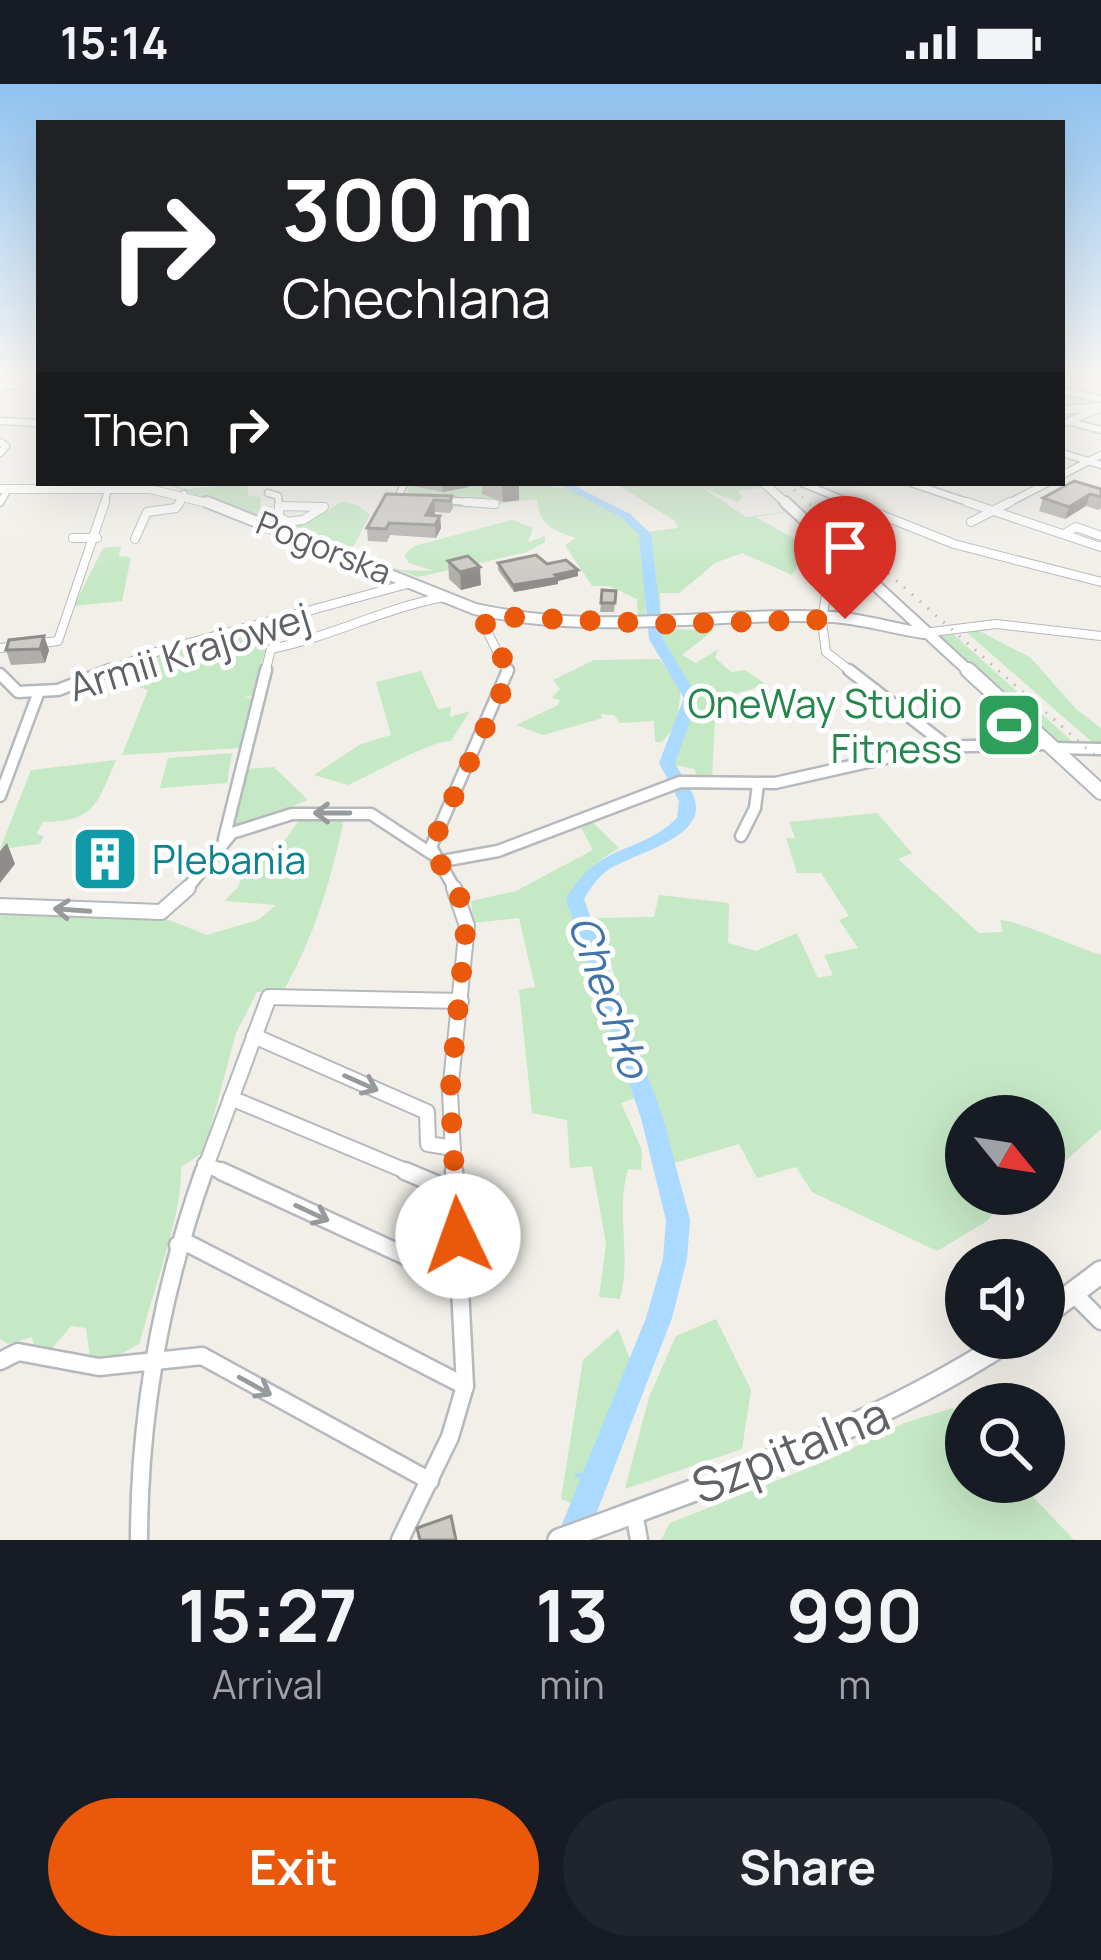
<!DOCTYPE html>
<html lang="en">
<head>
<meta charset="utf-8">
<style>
  :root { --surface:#171b24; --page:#20242c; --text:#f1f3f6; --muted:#9ea1a6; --accent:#ea580c }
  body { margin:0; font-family:Manrope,sans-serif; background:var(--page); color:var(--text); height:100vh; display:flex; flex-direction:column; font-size:45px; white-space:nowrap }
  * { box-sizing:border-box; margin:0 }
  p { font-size:39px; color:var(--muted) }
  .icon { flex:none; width:66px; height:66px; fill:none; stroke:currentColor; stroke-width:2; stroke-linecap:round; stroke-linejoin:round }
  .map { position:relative; height:1456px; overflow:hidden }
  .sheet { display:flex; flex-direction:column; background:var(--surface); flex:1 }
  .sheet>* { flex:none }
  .guide { position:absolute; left:36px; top:36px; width:1029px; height:366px; border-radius:0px; box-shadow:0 12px 48px #0002; background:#202124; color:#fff; overflow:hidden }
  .needle { width:78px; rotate:120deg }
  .fabs { position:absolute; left:945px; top:1011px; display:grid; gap:24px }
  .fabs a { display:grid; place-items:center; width:120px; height:120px; border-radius:50%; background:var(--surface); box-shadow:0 12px 48px #0002; font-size:60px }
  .pin { position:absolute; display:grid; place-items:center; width:102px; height:102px; color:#fff; margin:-123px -51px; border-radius:50% 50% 50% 0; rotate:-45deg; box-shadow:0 0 12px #0007 }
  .pin .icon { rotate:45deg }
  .me { position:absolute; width:132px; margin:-66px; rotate:357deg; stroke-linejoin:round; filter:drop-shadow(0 0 9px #0008) }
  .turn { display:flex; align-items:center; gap:42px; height:252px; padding:0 48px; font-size:54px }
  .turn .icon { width:156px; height:156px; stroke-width:2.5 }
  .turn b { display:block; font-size:84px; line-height:102px }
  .then { display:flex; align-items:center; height:114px; padding:0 48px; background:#0003; gap:24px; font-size:45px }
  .eta { display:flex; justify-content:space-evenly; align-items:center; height:204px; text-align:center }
  .eta b { font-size:72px; font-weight:700; line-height:84px }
  .action { display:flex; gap:24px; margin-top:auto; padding:24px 48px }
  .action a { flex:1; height:138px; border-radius:72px; background:var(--accent); color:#fff; font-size:48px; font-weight:700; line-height:138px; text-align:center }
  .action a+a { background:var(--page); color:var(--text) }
  .status { display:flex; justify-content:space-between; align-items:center; height:84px; padding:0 60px; background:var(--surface); direction:ltr }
  .status svg { height:33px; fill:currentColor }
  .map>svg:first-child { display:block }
</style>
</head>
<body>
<div class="status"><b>15:14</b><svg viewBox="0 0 49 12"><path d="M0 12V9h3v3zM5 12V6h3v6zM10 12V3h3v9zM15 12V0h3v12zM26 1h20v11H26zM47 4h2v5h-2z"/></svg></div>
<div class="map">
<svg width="1101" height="1456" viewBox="0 0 1101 1456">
  <rect width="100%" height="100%" fill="#f1efe8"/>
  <g fill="#c5e8c5">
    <path d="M162 399 188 405 246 399 249 412 261 413 260 422H274L262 428 273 432V438Z"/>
    <path d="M406 399C478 399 593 383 642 450L646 536 632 533 638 532 637 515 609 502H592L565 461 576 454C554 447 538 441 537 415L467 424 400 418 409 412Z"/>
    <path d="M615 399H758L760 404 738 407 742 413 738 418 703 404 746 433 789 427 800 438 786 428 756 433 809 463 792 491 742 469 715 479 679 509H660L661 536H656L648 448 678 444 675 437Z"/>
    <path d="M342 418 358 421 370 431 350 469 286 442 310 437Z"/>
    <path d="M512 436 533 444 528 458 545 452V458L527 468 418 493 368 476 401 486 434 487 409 479 404 471 414 462Z"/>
    <path d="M121 462 119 472 131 473 122 517 74 522 103 464Z"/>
    <path d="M974 544 1031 574 1076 625 1101 644V659H1093L964 546Z"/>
    <path d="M261 545 270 549 253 612 244 613 252 615 240 664 122 671 148 606 138 603 141 583 153 572Z"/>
    <path d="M656 545 714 546 682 571 696 579 718 565 715 574 731 588 745 586 767 601 716 615 712 696H699L694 685 671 680 693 609Z"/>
    <path d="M951 548 1074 659 1052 656 938 553Z"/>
    <path d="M659 575 681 603 677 640 662 658H655L654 637 620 639 614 631 600 630 603 634 543 651 516 641 558 621 560 616 552 614 560 605 553 596 594 576Z"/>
    <path d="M421 587 438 625 451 623 450 633 470 627 451 657C433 655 371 691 348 701L314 691 361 660 391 651 376 598Z"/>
    <path d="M232 669 227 699 160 704 168 674Z"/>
    <path d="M116 676C96 721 96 737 43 738L36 750 44 752 40 760 0 765 31 686Z"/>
    <path d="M274 683 308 716 238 744 230 742 245 685Z"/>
    <path d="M877 729 912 769 898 775 979 849 1003 848 1000 836C1019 837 1078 864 1101 871V1045L1044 1096V1032H966V1110H1029L1015 1123 1005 1116 987 1137 937 1167 812 1108 796 1083 757 1094 739 1060 671 1080 597 834 654 833 659 811 729 819 728 859 756 867 797 849 818 894 833 891 824 871 858 864 839 836 849 832 821 789H797L786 754H795L789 738Z"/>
    <path d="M345 730C332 793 316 849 284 906L257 908 236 949 204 1068 181 1083C183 1131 152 1207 140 1259L111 1276 90 1273 86 1244 71 1242 49 1268 35 1265 32 1253 8 1260 0 1255V826L164 834 207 851 258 836 276 821 224 817 237 804 251 774 283 759 303 731Z"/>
    <path d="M588 734 619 764C591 781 573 794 572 829L638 1013 621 1019 642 1066 641 1086 628 1085C615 1130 632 1170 620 1215L599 1213 606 1160 592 1082 570 1084 567 1036 532 1029 519 906 535 903 519 834 473 839 471 817 516 807 593 766 578 738Z"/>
    <path d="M716 1235 751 1306 742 1365 625 1405 649 1313 676 1252Z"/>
    <path d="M618 1245 632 1280 575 1421 561 1415 583 1276Z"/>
    <path d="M953 1324 966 1339V1398H1019L1074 1456H661L670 1439 831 1375 904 1339Z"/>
  </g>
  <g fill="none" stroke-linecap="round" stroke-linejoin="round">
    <path stroke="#aadaff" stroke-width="3" d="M672 690 679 692"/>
    <path stroke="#aadaff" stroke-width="4.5" d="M577 1391 596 1393"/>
    <path fill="#aadaff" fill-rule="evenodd" d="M556 399H569L630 430 651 450 663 555 698 614 675 679C681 692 695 707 696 722 698 756 632 770 608 786 597 794 591 803 584 815L663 1034 690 1136 687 1175 672 1234 586 1456 556 1455 646 1234 663 1175 666 1136 641 1034 566 815C599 757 638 772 677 734L679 717 659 679 684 614 649 555 639 451 622 434Z"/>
    <g stroke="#b5b8bc" stroke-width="9">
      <g id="minor-far4">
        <path d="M0 303 15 301"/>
        <path d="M1062 307 1101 315"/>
        <path d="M0 337 39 339"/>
        <path d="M1071 338 1101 346"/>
        <path d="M1062 340 1101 324"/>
        <path d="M0 358 6 362 0 369"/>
        <path d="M1062 369 1101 381"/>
        <path d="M1062 391 1101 371"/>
        <path d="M802 399 856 421"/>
        <path d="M911 399 976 421"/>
        <path d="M268 409 278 412 279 421"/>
        <path d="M399 412 404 399"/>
        <path d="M442 416 495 420"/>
        <path d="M0 419 8 405"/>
        <path d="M104 421 108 405"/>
        <path d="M178 421 184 410"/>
        <path d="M1005 421 1047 399"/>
      </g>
    </g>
    <g stroke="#b5b8bc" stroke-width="10">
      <g id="minor-far3">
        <path d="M466 418 495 420"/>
        <path d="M849 418 954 460 1101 498"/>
        <path d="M967 418 1101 463"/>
        <path d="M971 438 1010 418"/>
        <path d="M280 445 286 437 279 433V422L324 423 303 436 286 438"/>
        <path d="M1064 450 1076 443 1101 452"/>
        <path d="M73 454H97"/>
        <path d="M135 455 147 428 176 424 180 418"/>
        <path d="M833 463 822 538 826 568 853 589"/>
        <path d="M488 529 484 541 508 589"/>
        <path d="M924 549 996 540 1101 552"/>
        <path d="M0 564 58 557 105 418"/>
        <path d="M102 589 156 568 411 499"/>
        <path d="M265 589 271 565C331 553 384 524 444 513"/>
      </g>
    </g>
    <g stroke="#b5b8bc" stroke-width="15">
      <g id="minor-far2">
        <path d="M849 586 946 661"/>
        <path d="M0 590 18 608 58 606 110 586"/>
        <path d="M1052 664 1101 665"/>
        <path d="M0 712 38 610"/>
        <path d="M741 752 755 724 758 700"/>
        <path d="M224 755 266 586"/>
        <path d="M437 778 498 767 680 698 775 699 935 663 1048 660"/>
        <path d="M185 807 232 749 292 730H371L432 770"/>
        <path d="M456 807 431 763 508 586"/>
      </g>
    </g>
    <g stroke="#b5b8bc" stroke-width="18">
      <g id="minor-far1">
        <path d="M0 822 161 828 188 804"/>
        <path d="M254 952 427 1028 428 1060 453 1064"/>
        <path d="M231 1014 413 1090"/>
        <path d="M205 1080 227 1090"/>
        <path d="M203 1090 269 913 461 917"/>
        <path d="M454 1090 450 1008 467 842 454 804"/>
      </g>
    </g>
    <g stroke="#b5b8bc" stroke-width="21">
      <g id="minor">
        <path d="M221 1087 460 1197"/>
        <path d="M405 1087 455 1108"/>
        <path d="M178 1161 189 1160 465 1302"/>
        <path d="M1074 1210 1101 1237"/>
        <path d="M0 1277 18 1268 99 1283 202 1272 430 1397"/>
        <path d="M634 1428 639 1456"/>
        <path d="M139 1456C139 1328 161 1208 204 1087"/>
        <path d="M400 1456 450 1353 465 1302 454 1087"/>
      </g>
    </g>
    <g stroke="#b5b8bc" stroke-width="10">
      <g id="tertiary-far3">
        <path d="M1062 326 1101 323"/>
        <path d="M764 399 788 421"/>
        <path d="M0 405H150L215 421"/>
      </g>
    </g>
    <g stroke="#b5b8bc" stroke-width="14">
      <g id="tertiary-far2">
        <path d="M207 418 475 525C603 553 708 527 833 533 864 535 894 545 924 549"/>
        <path d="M785 418 971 589"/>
      </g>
    </g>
    <g stroke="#b5b8bc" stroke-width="18">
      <path id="tertiary-far1" d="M968 586 1101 708"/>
    </g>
    <g stroke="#b5b8bc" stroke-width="26">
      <g id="tertiary">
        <path d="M1044 1231 1101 1188"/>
        <path d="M559 1456C716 1398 872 1346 1012 1254"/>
      </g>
    </g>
    <use href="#minor-far4" stroke="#fff" stroke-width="6"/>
    <use href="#minor-far3" stroke="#fff" stroke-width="8"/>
    <use href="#minor-far2" stroke="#fff" stroke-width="10"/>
    <use href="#minor-far1" stroke="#fff" stroke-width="14"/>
    <use href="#minor" stroke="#fff" stroke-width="16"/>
    <use href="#tertiary-far3" stroke="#fff" stroke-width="8"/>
    <use href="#tertiary-far2" stroke="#fff" stroke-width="10"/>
    <use href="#tertiary-far1" stroke="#fff" stroke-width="14"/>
    <use href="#tertiary" stroke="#fff" stroke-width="21"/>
    <path stroke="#b6b7b8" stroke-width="3" stroke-dasharray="1.5 9" stroke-linecap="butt" d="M786 399 1101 677"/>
  </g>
  <g fill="#afaea9">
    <path d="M411 399H469V403L443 408 412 402Z"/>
    <path d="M482 399H519V416L503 418 482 410Z"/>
    <path d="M1101 405V424L1098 426 1086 422 1065 435 1039 427 1043 414Z"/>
    <path d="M386 410 452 412 453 424 450 429 435 428 434 432H440L441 444 436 454 390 451 387 458 368 457 367 444Z"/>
    <path d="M448 477 481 501 461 506 449 495Z"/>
    <path d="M498 479 547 480 578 492 558 497V500L514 508 498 486Z"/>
    <path d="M869 498 867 507 857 514 845 509 846 500Z"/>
    <path d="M616 507 614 528H600L601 519Z"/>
    <path d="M44 552 49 566 45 579 11 581 6 566Z"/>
    <path d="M115 766 107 784H94L90 774Z"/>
  </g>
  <g fill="#8f8d8a">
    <path d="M443 399H469V403L443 408Z"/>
    <path d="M519 400V416L503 418 502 401Z"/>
    <path d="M1090 410 1086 422 1065 435 1069 423Z"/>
    <path d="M434 416 435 428 429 441 426 431Z"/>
    <path d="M440 432 441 444 436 454 435 441Z"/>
    <path d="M480 483 481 501 461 506 460 488Z"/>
    <path d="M578 486V492L558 497V500L514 508 513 501Z"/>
    <path d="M869 498 867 507 857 514 859 505Z"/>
    <path d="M44 552 49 566 45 579 40 565Z"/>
    <path d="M112 755 115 766 107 784 103 774Z"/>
    <path d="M7 759 15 780 0 799V767Z"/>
  </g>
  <g fill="#cccac5" stroke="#8f8d8a" stroke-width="3">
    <path d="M1074 397 1101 405V413L1090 410 1069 423 1043 414Z"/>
    <path d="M386 410 452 412 450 417 434 416 426 431 440 432 435 441 389 439 386 445 367 444Z"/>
    <path d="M536 471 547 480 566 476 578 486 555 491 558 494 513 501 498 479Z"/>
    <path d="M468 472 480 483 460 488 448 477Z"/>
    <path d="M858 494 869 498 859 505 846 500Z"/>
    <path d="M602 506 616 507 615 519H601Z"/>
    <path d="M44 552 40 565 6 566 9 556Z"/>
    <path d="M99 755H112L103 774H90Z"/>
    <path d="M451 1432 456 1456H420L417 1444Z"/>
  </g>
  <defs><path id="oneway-shaft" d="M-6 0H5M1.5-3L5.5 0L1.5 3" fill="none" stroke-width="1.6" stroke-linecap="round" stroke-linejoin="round" transform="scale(3)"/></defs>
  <g stroke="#979a9d">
    <use href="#oneway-shaft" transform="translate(332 729) rotate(180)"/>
    <use href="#oneway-shaft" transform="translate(72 826) rotate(-176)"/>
    <use href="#oneway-shaft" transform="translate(361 999) rotate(24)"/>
    <use href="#oneway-shaft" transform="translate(312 1129) rotate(25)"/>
    <use href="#oneway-shaft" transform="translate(255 1302) rotate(29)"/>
  </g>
  <linearGradient id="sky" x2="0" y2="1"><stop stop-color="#8fc3f1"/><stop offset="0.59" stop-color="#f9f8f5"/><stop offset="1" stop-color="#f9f8f5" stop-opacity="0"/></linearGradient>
  <rect width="1101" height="494" fill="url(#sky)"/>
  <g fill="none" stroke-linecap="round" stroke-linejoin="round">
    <path stroke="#ea580c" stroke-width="21" stroke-dasharray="0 37.8" d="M458 1152 450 1008 466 842 461 816 431 763 507 596C510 571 483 555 485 532L666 540 845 535"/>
  </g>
  <defs>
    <g id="stadium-square" transform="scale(3.45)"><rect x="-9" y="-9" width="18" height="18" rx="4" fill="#2e9e5b" stroke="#fff"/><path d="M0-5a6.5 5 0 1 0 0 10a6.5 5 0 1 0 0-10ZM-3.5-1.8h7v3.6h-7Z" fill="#fff"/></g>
    <g id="building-square" transform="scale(3.45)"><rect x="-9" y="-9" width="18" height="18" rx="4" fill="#0f9aa8" stroke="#fff"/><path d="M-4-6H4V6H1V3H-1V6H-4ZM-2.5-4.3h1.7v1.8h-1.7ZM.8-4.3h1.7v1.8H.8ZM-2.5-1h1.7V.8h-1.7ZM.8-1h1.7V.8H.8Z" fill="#fff"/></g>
  </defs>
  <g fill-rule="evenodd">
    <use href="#stadium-square" x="1009" y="641"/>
    <use href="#building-square" x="105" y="775"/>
  </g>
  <g text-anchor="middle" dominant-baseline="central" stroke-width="10" stroke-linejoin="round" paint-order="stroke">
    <g font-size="33" fill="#5f6368" stroke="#fff">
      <text transform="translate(324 463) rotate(22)">Pogorska</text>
    </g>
    <g font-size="39" fill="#5f6368" stroke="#fff">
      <text transform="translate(189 567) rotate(-17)">Armii Krajowej</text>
    </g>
    <g font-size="39" fill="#27864d" stroke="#fff" text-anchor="end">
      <text x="962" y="619">OneWay Studio<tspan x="962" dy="45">Fitness</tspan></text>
    </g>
    <g font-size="39" fill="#0d838f" stroke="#fff" text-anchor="start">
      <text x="152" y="775">Plebania</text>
    </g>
    <g font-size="42" font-style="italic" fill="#4174aa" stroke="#fff">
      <text transform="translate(610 912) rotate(71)">Chechło</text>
    </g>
    <g font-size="48" fill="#5f6368" stroke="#fff">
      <text transform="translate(790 1365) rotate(-22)">Szpitalna</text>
    </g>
  </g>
</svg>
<div class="fabs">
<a><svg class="needle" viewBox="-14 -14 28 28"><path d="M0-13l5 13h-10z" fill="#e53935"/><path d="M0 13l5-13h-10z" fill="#9ea1a6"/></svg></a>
<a><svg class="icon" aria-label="sound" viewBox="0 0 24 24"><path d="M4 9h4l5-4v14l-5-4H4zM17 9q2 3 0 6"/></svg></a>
<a><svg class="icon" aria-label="search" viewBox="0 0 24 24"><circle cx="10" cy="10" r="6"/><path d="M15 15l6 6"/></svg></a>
</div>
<div class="pin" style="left:845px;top:535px;background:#d93025"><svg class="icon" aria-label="arrive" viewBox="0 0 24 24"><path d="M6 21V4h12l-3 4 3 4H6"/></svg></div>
<svg class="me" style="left:458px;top:1152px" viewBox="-20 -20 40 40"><circle r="19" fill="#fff"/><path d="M0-13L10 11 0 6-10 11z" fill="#ea580c"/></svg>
<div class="guide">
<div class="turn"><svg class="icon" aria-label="right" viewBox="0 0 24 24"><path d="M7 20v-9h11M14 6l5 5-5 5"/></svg><div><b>300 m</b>Chechlana</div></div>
<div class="then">Then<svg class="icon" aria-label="right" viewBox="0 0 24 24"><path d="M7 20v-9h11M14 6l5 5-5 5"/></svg></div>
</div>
</div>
<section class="sheet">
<div class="eta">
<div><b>15:27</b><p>Arrival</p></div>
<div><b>13</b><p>min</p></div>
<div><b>990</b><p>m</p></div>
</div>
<div class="action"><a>Exit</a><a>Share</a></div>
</section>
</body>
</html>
